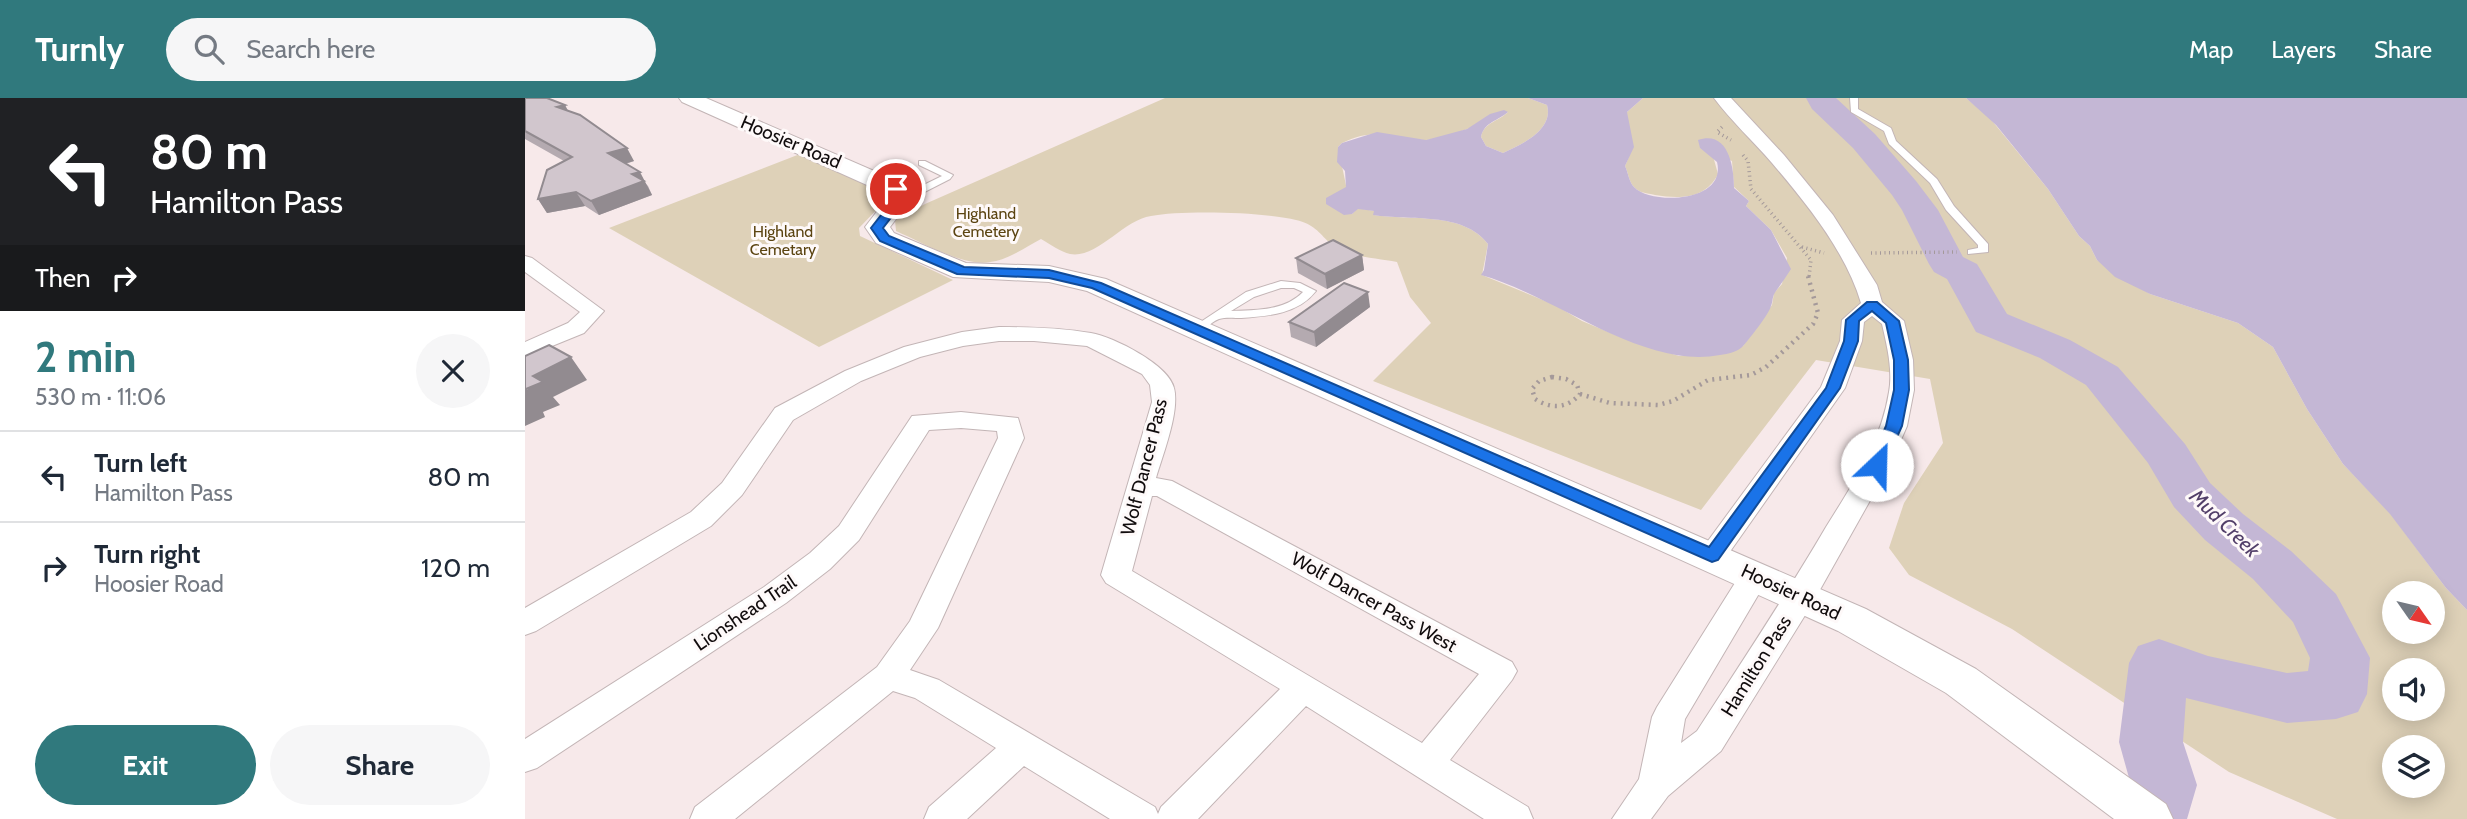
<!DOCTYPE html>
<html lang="en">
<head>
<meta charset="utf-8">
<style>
  :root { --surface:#fff; --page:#f6f6f7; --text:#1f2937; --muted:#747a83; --line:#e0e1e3; --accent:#30797d }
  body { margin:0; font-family:Cabin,sans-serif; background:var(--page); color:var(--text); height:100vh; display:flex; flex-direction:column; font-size:26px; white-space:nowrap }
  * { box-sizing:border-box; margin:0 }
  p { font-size:23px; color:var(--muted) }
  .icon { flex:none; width:38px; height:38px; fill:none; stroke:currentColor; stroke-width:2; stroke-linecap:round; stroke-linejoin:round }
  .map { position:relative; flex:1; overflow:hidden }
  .details { display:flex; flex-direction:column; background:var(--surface); width:525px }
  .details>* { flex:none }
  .top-card { background:#202124; color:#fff; overflow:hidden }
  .needle { width:46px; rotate:124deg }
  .tools { position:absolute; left:1857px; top:483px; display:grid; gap:14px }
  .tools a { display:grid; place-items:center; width:63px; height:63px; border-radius:50%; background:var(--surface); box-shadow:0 4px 18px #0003; font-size:35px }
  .pin { position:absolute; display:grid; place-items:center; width:60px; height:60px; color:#fff; margin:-30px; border:4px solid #fff; border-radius:50%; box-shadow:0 2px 7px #0007 }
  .me { position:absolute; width:77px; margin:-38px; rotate:24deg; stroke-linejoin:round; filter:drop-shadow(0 0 5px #0008) }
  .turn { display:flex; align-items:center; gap:24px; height:147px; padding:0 35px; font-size:32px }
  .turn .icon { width:91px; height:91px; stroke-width:2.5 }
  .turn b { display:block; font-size:49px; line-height:60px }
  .then { display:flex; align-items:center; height:66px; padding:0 35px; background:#0003; gap:14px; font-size:26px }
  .round { display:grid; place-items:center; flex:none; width:74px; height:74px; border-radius:37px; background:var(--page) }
  .head { display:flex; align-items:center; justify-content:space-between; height:119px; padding:0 35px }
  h1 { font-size:42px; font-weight:700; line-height:52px; color:var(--accent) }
  .action { display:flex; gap:14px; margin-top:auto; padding:14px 35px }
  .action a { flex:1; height:80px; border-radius:42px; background:var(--accent); color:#fff; font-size:28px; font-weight:700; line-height:80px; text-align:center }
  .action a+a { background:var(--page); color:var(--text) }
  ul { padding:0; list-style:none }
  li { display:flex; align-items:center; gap:21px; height:91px; padding:0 35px; border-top:2px solid var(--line) }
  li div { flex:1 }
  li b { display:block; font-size:26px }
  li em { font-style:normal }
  header { display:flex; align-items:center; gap:42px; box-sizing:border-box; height:98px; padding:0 35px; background:var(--accent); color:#fff }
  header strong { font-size:33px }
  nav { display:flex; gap:38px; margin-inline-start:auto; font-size:24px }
  .search { width:490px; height:63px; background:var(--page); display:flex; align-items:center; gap:18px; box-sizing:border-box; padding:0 24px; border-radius:38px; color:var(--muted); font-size:26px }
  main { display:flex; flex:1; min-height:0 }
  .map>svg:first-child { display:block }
</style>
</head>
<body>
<header>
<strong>Turnly</strong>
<div class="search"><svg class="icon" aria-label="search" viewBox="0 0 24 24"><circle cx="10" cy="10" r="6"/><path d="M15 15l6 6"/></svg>Search here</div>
<nav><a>Map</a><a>Layers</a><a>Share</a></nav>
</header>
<main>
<section class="details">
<div class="top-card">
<div class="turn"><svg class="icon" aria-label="left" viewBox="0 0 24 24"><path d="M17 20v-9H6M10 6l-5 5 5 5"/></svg><div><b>80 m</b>Hamilton Pass</div></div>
<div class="then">Then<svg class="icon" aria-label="right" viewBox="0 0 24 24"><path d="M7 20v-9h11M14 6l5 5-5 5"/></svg></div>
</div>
<div class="head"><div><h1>2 min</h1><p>530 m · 11:06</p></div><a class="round"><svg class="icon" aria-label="close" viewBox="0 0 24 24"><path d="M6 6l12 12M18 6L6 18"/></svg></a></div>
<ul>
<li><svg class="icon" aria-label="left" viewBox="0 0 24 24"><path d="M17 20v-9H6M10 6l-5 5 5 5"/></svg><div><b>Turn left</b><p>Hamilton Pass</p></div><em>80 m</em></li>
<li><svg class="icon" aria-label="right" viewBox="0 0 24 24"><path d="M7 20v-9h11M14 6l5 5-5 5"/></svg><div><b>Turn right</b><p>Hoosier Road</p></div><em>120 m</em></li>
</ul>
<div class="action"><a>Exit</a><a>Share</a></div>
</section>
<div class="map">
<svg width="1942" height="721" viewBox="0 0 1942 721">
  <rect width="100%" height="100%" fill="#f7e9ea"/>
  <g fill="#ded1b8" fill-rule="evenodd">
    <path d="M640 0H1003L1022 7C1029 32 996 47 978 55L961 48 956 39C959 24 973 24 983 14 964 22 918 43 899 42 865 41 853 28 817 45L813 49 827 116 833 110 849 113V117C885 123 938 113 963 146L957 177 1030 207 1057 223 1093 238 1154 258 1218 248 1247 207 1249 195 1257 186 1262 160 1246 132 1221 108 1224 103 1209 89 1207 63 1175 50 1188 58 1193 76C1181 101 1155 101 1130 97 1122 95 1114 95 1109 89 1104 84 1103 74 1100 68 1113 40 1102 42 1102 14L1118 0H1441L1464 19 1523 91 1554 138 1565 148 1572 162 1625 196 1713 225 1748 249 1782 311 1818 366 1865 415 1921 490 1942 512V721H1812L1704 674 1487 531 1384 477 1364 450 1379 405 1418 345 1405 281 1291 262 1176 412 848 283 906 225 885 199 872 164C851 160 822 159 805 145 793 134 789 126 771 122 740 114 657 112 626 118 598 122 572 161 545 156 536 154 525 146 516 141 501 149 483 162 465 164 439 169 396 144 371 133L370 122 400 106ZM1869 495H1908V534H1869ZM1869 572H1908V611H1869ZM1869 649H1908V688H1869Z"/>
    <path d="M275 56 362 94V101L334 130 335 138 428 182 294 249 84 130Z"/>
  </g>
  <g fill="#c4b7d5">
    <path d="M1003 0H1118L1102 14 1109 49 1100 68C1103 74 1104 84 1109 89 1125 107 1202 105 1192 64L1175 50 1173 42C1203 32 1209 68 1209 90L1224 103 1221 108 1246 132 1266 171C1261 179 1256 186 1251 193 1247 198 1248 203 1246 208 1244 216 1225 240 1219 247 1213 254 1203 256 1195 257 1118 272 1029 197 956 177L959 172 963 146C938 113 885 123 848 117L849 113 833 111 827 116 819 117 801 106V100L821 89 820 73 812 64 813 49 817 45 852 34 901 42 942 31 965 16 979 12 983 14C973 23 959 24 956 39L961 48 978 55C996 47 1029 32 1022 7Z"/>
    <path d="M1441 0H1942V512L1921 490 1865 416 1818 366 1782 311 1748 249 1713 225 1625 196 1590 179 1572 162 1565 148 1554 138 1523 91 1471 27Z"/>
  </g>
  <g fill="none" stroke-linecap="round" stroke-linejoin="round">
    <path fill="#c4b7d5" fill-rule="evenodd" d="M1281 0H1311L1350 36 1391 83 1413 112 1438 159 1452 166 1482 216 1545 242 1593 269 1660 346 1685 385 1718 416 1766 453 1811 496 1845 560 1842 596 1833 614 1811 621 1762 625 1661 600 1658 644 1672 687 1662 721H1594L1606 687 1594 644 1604 565 1613 548 1634 541 1683 558 1762 575 1783 573 1785 560 1768 524 1728 481 1680 442 1649 409 1623 365 1561 287 1515 260 1451 234 1422 181 1409 174 1404 166 1377 112 1367 97 1328 50 1287 11Z"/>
    <g stroke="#c3b5b6" stroke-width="2">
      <g id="service">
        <path d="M1325 0H1333V11L1366 30 1371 43 1412 81 1429 108 1463 146V154L1443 156V152L1453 150V147L1421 112 1405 85 1364 46 1359 33 1326 14Z"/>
        <path d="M394 63H400L428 77 425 81 376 106H368V102L417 78 394 67Z"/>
        <path d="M756 183 775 185 791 193C773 216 744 218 716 220 710 220 700 219 694 221 686 224 680 232 671 235L665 231 721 194ZM756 190H769L778 194C760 213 730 212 706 213L729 199Z"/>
      </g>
    </g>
    <g stroke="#c3b5b6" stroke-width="2">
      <g id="minor">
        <path d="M1189 0H1206L1259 57 1308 117 1352 187 1357 204 1379 223 1388 262 1389 292 1382 328 1365 367 1287 506 1196 653 1143 698 1126 721H1087L1114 681 1127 619 1132 609 1220 469 1230 466 1240 469 1245 477 1160 621 1156 645 1172 633C1216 565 1260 499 1301 429 1327 387 1356 345 1364 294 1368 272 1362 248 1357 226L1347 218 1339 224 1337 243 1320 290 1197 465 1187 469 1177 465 1172 458 1177 451 1296 289 1315 243 1317 222 1336 205C1321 154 1281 105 1247 65 1228 43 1206 23 1189 0Z"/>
        <path d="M0 158 7 160 79 213 59 235 0 259V244L43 225 55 214 0 174Z"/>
        <path d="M474 229C505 229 536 230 566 235 589 239 644 267 649 290 655 313 638 356 631 380L647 383 987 564 992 573 987 582 925 662 1003 709 1008 721H959L781 608 673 721H585L499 668 442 721H399L404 709 471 650 390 600 368 593 210 721H165L170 709 352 569 385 523 473 340 472 333 436 330 404 332 334 442 305 471 261 505 12 670 0 674V641L239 489 285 455 314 428 387 318 436 314 493 320 499 340 413 530 385 572 414 582 630 709 633 716 636 709 755 591 581 485 576 477 627 304 625 287 617 276 562 248 509 243H474L438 248 395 259 336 283 268 322 217 397 186 428 11 533 0 537V510L166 414 197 385 250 310 320 273 379 249 437 234ZM627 398H632L954 576 897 645 607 473Z"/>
      </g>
    </g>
    <g stroke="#c3b5b6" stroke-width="2">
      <path id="tertiary" d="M154 0H181L379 86 386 95 384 104 365 129 369 135 441 165 524 168 581 181 1341 511 1451 571 1641 706 1648 721H1589L1421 595 1313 533 562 193 524 184 428 179 351 145 340 129 360 103 362 96 157 4Z"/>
    </g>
    <g stroke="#a4999a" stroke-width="3.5" stroke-dasharray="1 3.5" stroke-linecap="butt">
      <path d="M1197 29 1192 34 1206 42"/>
      <path d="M1218 57 1223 63 1226 91 1286 162 1284 179"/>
      <path d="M1277 149 1299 155"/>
      <path d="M1346 155 1432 154"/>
    </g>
    <g stroke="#a4999a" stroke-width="4.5" stroke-dasharray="2 5" stroke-linecap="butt">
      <path d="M1027 279 1041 281 1052 287 1055 296C1042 311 1026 311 1010 301L1007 291 1014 283Z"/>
      <path d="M1055 296 1085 305 1133 307 1148 303 1183 282 1226 277 1241 269 1288 226 1293 215 1283 178"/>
    </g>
    <use href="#service" fill="#fff" fill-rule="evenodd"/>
    <use href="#minor" fill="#fff" fill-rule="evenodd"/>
    <use href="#tertiary" fill="#fff" fill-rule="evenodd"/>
  </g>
  <g fill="#b4aab0">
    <path d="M0 0 43 13 109 63 101 66 123 88 127 97 74 117 60 108 22 115 13 101 39 63 0 41Z"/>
    <path d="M837 157 839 172 802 191 773 175 771 160Z"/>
    <path d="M845 209 791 249 766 239 764 224Z"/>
  </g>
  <g fill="#928b90">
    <path d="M40 7 47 20 32 9Z"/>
    <path d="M102 50 109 63 91 68 83 55Z"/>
    <path d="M115 74 127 97 74 117 66 103 107 76Z"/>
    <path d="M51 94 60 108 22 115 13 101Z"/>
    <path d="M837 157 839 172 802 191 800 176Z"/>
    <path d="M843 194 845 209 791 249 789 234Z"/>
    <path d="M46 259 62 282 28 299 35 307 18 314 20 319 0 328V297L8 278Z"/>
  </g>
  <g fill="#d1c6cd" stroke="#928b90" stroke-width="2">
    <path d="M0 0H22L40 7 32 9 55 17 102 50 83 55 115 74 107 76 119 83 66 103 51 94 13 101 22 72 47 59 0 33Z"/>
    <path d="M808 142 837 157 800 176 771 160Z"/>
    <path d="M819 185 843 194 789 234 764 224Z"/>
    <path d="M24 247 46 259 8 278 18 284 1 291 2 296 0 297V258Z"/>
  </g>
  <path fill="#1a73e8" stroke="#114b97" stroke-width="2" d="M371 88 380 95 378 104 358 130 364 138 439 169 524 172 576 185 1184 449 1301 290 1319 243 1321 222 1342 204H1352L1374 223 1383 262 1384 292 1377 328 1358 370H1346L1344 367 1361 328 1369 292V262L1361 225 1347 213 1334 223 1333 243 1315 290 1193 462 1187 464 567 190 524 180 432 176 355 143 346 130 367 103 369 95 365 91Z"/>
  <g text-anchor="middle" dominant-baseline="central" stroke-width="6" stroke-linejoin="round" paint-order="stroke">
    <g font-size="16" fill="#5b4411" stroke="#fef9f9">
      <text x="461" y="115">Highland<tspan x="461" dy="18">Cemetery</tspan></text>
      <text x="258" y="133">Highland<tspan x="258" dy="18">Cemetary</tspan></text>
    </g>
    <g font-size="19" fill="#110c0d" stroke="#fef9f9">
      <text transform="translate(266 44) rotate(23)">Hoosier Road</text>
      <text transform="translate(619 369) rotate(-76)">Wolf Dancer Pass</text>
      <text transform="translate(1266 494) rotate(25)">Hoosier Road</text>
      <text transform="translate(849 504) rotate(29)">Wolf Dancer Pass West</text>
      <text transform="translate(220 515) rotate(-34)">Lionshead Trail</text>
      <text transform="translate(1231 568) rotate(-58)">Hamilton Pass</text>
    </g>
    <g font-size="21" font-style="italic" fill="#523f69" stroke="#fef9f9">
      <text transform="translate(1700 425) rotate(44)">Mud Creek</text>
    </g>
  </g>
</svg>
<div class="tools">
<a><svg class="needle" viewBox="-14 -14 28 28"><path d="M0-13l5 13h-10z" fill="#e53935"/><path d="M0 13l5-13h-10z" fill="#747a83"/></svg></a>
<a><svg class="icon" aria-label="sound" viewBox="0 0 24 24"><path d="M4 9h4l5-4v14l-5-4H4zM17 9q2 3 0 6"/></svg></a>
<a><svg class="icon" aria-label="layers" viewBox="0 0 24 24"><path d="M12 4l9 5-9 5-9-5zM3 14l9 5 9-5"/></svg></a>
</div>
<div class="pin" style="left:371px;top:91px;background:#d93025"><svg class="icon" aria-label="arrive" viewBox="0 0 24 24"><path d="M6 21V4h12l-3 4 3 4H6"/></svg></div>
<svg class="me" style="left:1352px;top:367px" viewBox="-20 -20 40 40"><circle r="19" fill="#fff"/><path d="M0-13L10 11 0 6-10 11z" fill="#1a73e8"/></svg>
</div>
</main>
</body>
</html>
